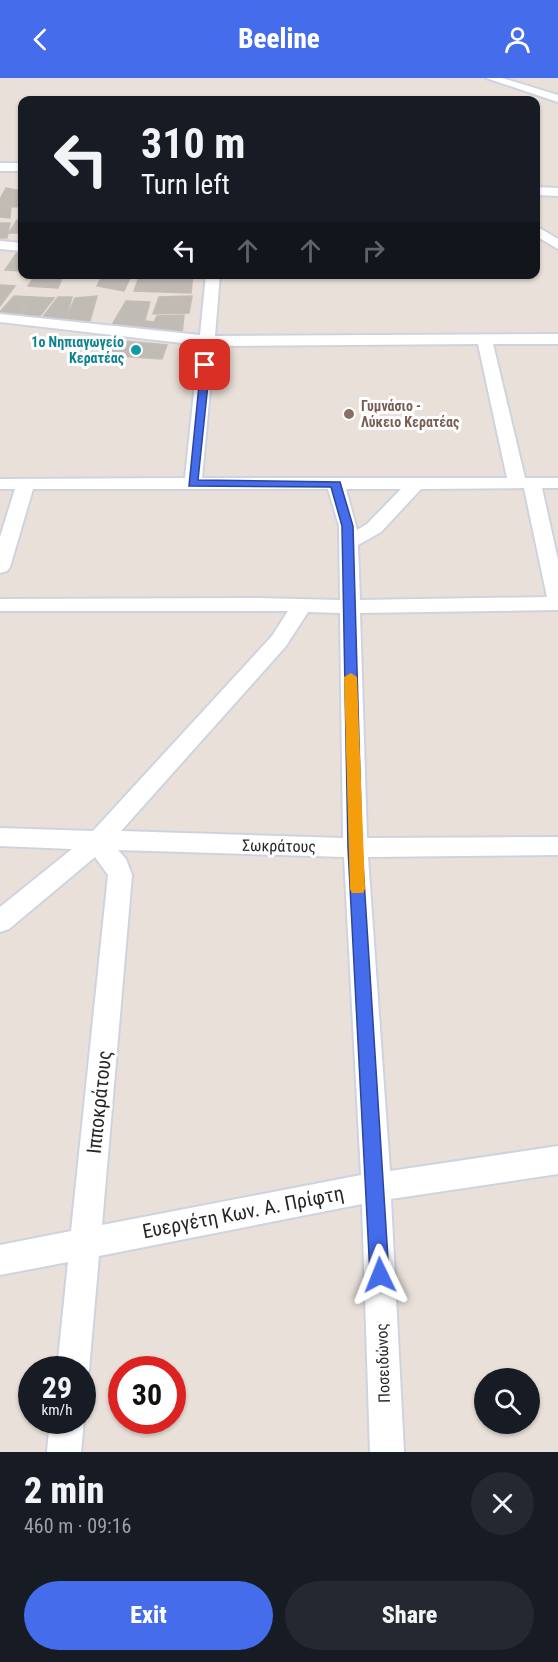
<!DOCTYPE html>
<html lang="en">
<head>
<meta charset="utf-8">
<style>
  :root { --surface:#171b24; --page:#242831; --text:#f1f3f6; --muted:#9ea1a6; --accent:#446ceb }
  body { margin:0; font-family:"Roboto Condensed",sans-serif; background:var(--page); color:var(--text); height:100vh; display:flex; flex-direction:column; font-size:22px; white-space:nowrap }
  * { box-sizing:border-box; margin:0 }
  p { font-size:20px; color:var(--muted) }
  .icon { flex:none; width:33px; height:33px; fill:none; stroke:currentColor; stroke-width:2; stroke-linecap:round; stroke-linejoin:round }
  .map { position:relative; height:1374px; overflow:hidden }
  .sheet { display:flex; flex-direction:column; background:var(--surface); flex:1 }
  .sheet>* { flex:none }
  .hud { position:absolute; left:18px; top:18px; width:522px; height:183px; border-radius:12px; box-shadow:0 2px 4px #0004; background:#171b24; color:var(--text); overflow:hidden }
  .fabs { position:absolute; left:474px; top:1290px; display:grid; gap:12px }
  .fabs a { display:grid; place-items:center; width:66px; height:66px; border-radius:50%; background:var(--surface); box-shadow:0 2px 4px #0004; font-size:30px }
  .speed { position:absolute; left:18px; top:1278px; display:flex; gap:12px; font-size:30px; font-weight:700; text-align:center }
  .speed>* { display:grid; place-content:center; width:78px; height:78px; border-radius:50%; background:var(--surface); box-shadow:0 2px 4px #0004; line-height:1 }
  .speed small { font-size:15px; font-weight:400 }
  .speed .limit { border:9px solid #d22; background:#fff; color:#111 }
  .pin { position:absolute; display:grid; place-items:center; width:51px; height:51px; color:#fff; margin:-26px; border-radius:12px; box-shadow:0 3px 9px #0006 }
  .me { position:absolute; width:66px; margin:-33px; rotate:358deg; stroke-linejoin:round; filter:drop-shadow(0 0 4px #0008) }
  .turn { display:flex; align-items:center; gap:21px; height:126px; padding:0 24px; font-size:27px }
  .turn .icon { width:78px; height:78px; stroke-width:2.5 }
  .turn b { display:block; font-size:42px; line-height:51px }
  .lanes { display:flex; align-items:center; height:57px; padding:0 24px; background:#0003; justify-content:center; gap:30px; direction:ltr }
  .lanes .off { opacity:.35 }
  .round { display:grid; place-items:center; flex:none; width:63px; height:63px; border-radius:32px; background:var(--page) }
  .overview { display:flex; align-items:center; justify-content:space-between; height:102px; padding:0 24px }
  h1 { font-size:36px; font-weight:800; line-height:45px }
  .primary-button { display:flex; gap:12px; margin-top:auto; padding:12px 24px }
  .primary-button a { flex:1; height:69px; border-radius:36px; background:var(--accent); color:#fff; font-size:24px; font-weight:800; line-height:69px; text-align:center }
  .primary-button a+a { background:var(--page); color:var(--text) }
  header { display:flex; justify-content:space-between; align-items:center; height:78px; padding:0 24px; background:var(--accent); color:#fff; font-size:27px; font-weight:800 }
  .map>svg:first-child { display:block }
</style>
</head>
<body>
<header><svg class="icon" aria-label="back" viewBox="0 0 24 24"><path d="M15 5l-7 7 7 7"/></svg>Beeline<svg class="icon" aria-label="person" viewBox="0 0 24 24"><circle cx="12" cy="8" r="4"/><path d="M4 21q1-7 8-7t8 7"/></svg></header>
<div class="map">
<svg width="558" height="1374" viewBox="0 0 558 1374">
  <rect width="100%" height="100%" fill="#e9e1d9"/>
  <g fill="#c1bbb6" stroke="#c4bdb4" stroke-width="1.5">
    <path d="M6 110 22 113V115L20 119 0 121Z"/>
    <path d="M20 119 17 129 0 128V121Z"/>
    <path d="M0 128 11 129 10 140 0 139Z"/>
    <path d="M17 142 22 143V155H9Z"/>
    <path d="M0 145H10L7 160H0Z"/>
    <path d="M18 173H22V193L5 192Z"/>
    <path d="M36 196H64L58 210 28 208Z"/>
    <path d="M103 196H132L124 213 97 208Z"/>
    <path d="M140 196H193L191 215 134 213Z"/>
    <path d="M0 207 15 208 0 228Z"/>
    <path d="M14 218 32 219 20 236 0 234Z"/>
    <path d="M97 218 90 243 66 241 75 220Z"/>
    <path d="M192 218 189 235 153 236 159 219Z"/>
    <path d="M32 219 54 220 40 238 21 237Z"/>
    <path d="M58 219H72L66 241 42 240Z"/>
    <path d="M126 223 150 224 143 249 109 252Z"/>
    <path d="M184 237 182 256 143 254 145 243 154 244 157 238Z"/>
    <path d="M112 262 167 267 162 281 104 277Z"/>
  </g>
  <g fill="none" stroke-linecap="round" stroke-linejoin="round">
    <g stroke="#cfd3df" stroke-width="4">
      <g id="minor">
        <path d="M486 0H502L558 17V24Z"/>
        <rect x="0" y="85" width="22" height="8"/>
        <path d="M536 109 558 110V118L536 117Z"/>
        <path d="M536 148 558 161V171L536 158Z"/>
        <path d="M0 163 22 165V173L0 171Z"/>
        <path d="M206 196H220L215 258 558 256V266H493L525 400H558V410H542L558 482V532L360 535 367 760 558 759V777L368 779 390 1093 558 1068V1096L391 1121 404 1374H370L362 1126 99 1178 89 1292 82 1304V1292H57L68 1184 0 1197V1167L71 1153 108 797 95 779 9 851 0 854V829L72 771 0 768V750L93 753 272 558 288 533H0V521L257 520 340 522 339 448 328 411H33L10 489 7 493 0 495V459L15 411H0V401L185 400 199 267 0 244V236L200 257ZM478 266 507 400H202L214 268ZM524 410 547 519 360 522 358 467 381 454 421 411ZM346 411H401L367 446 357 452ZM308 534 340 535 343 760 121 753 286 568ZM118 772 344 779 361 1097 102 1147 132 797 126 781Z"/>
        <path d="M82 1339 84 1342 81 1374H47L50 1342H82Z"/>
      </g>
    </g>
    <use href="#minor" fill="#fff" fill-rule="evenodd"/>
  </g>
  <path fill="#446ceb" stroke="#2c4699" stroke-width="1.5" d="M205 284 210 287 198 402 340 404 353 448 362 770 389 1197 386 1204 380 1207 373 1204 370 1197 348 770 342 448 331 409 189 408 201 287Z"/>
  <path fill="#f59e0b" d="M351 595 357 599 365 811 363 815H352L350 811 344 599Z"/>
  <circle fill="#0f9aa8" stroke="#fff" stroke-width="2" cx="136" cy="272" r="6"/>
  <circle fill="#8d6e63" stroke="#fff" stroke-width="2" cx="349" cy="336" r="6"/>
  <g text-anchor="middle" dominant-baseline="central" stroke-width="6" stroke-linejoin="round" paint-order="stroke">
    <g font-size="14" font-weight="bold" fill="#0d838f" stroke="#fff" text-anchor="end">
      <text x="124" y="264">1ο Νηπιαγωγείο<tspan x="124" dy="16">Κερατέας</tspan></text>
    </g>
    <g font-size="14" font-weight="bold" fill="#785e54" stroke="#fff" text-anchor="start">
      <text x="361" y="328">Γυμνάσιο -<tspan x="361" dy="16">Λύκειο Κερατέας</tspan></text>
    </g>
    <g font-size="16" fill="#272727" stroke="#fff">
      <text transform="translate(279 768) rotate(1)">Σωκράτους</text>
      <text transform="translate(383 1285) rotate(-92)">Ποσειδώνος</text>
    </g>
    <g font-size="20" fill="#272727" stroke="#fff">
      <text transform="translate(99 1024) rotate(-84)">Ιπποκράτους</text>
      <text transform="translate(243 1134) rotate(-11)">Ευεργέτη Κων. Α. Πρίφτη</text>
    </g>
  </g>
</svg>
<div class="fabs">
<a><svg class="icon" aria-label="search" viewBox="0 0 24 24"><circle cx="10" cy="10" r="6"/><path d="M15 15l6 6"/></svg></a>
</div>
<div class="speed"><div>29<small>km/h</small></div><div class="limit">30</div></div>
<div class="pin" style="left:205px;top:287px;background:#d93025"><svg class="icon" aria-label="arrive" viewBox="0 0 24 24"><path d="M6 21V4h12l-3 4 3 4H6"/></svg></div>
<svg class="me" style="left:380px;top:1197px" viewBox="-20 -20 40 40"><path d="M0-17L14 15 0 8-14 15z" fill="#446ceb" stroke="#fff" stroke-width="4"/></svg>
<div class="hud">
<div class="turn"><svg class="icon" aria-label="left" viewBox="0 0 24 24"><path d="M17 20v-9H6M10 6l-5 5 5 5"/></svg><div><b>310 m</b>Turn left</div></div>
<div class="lanes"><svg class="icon" aria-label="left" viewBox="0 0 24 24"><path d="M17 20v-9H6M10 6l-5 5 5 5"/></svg><svg class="icon off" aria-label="ahead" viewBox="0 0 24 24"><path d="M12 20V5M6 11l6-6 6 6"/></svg><svg class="icon off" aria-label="ahead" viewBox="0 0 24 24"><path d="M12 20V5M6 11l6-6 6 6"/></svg><svg class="icon off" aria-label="right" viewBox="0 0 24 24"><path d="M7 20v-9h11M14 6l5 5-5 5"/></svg></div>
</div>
</div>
<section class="sheet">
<div class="overview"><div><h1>2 min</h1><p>460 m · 09:16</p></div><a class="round"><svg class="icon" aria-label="close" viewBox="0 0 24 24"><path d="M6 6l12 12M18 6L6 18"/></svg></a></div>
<div class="primary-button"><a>Exit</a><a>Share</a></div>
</section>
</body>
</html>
